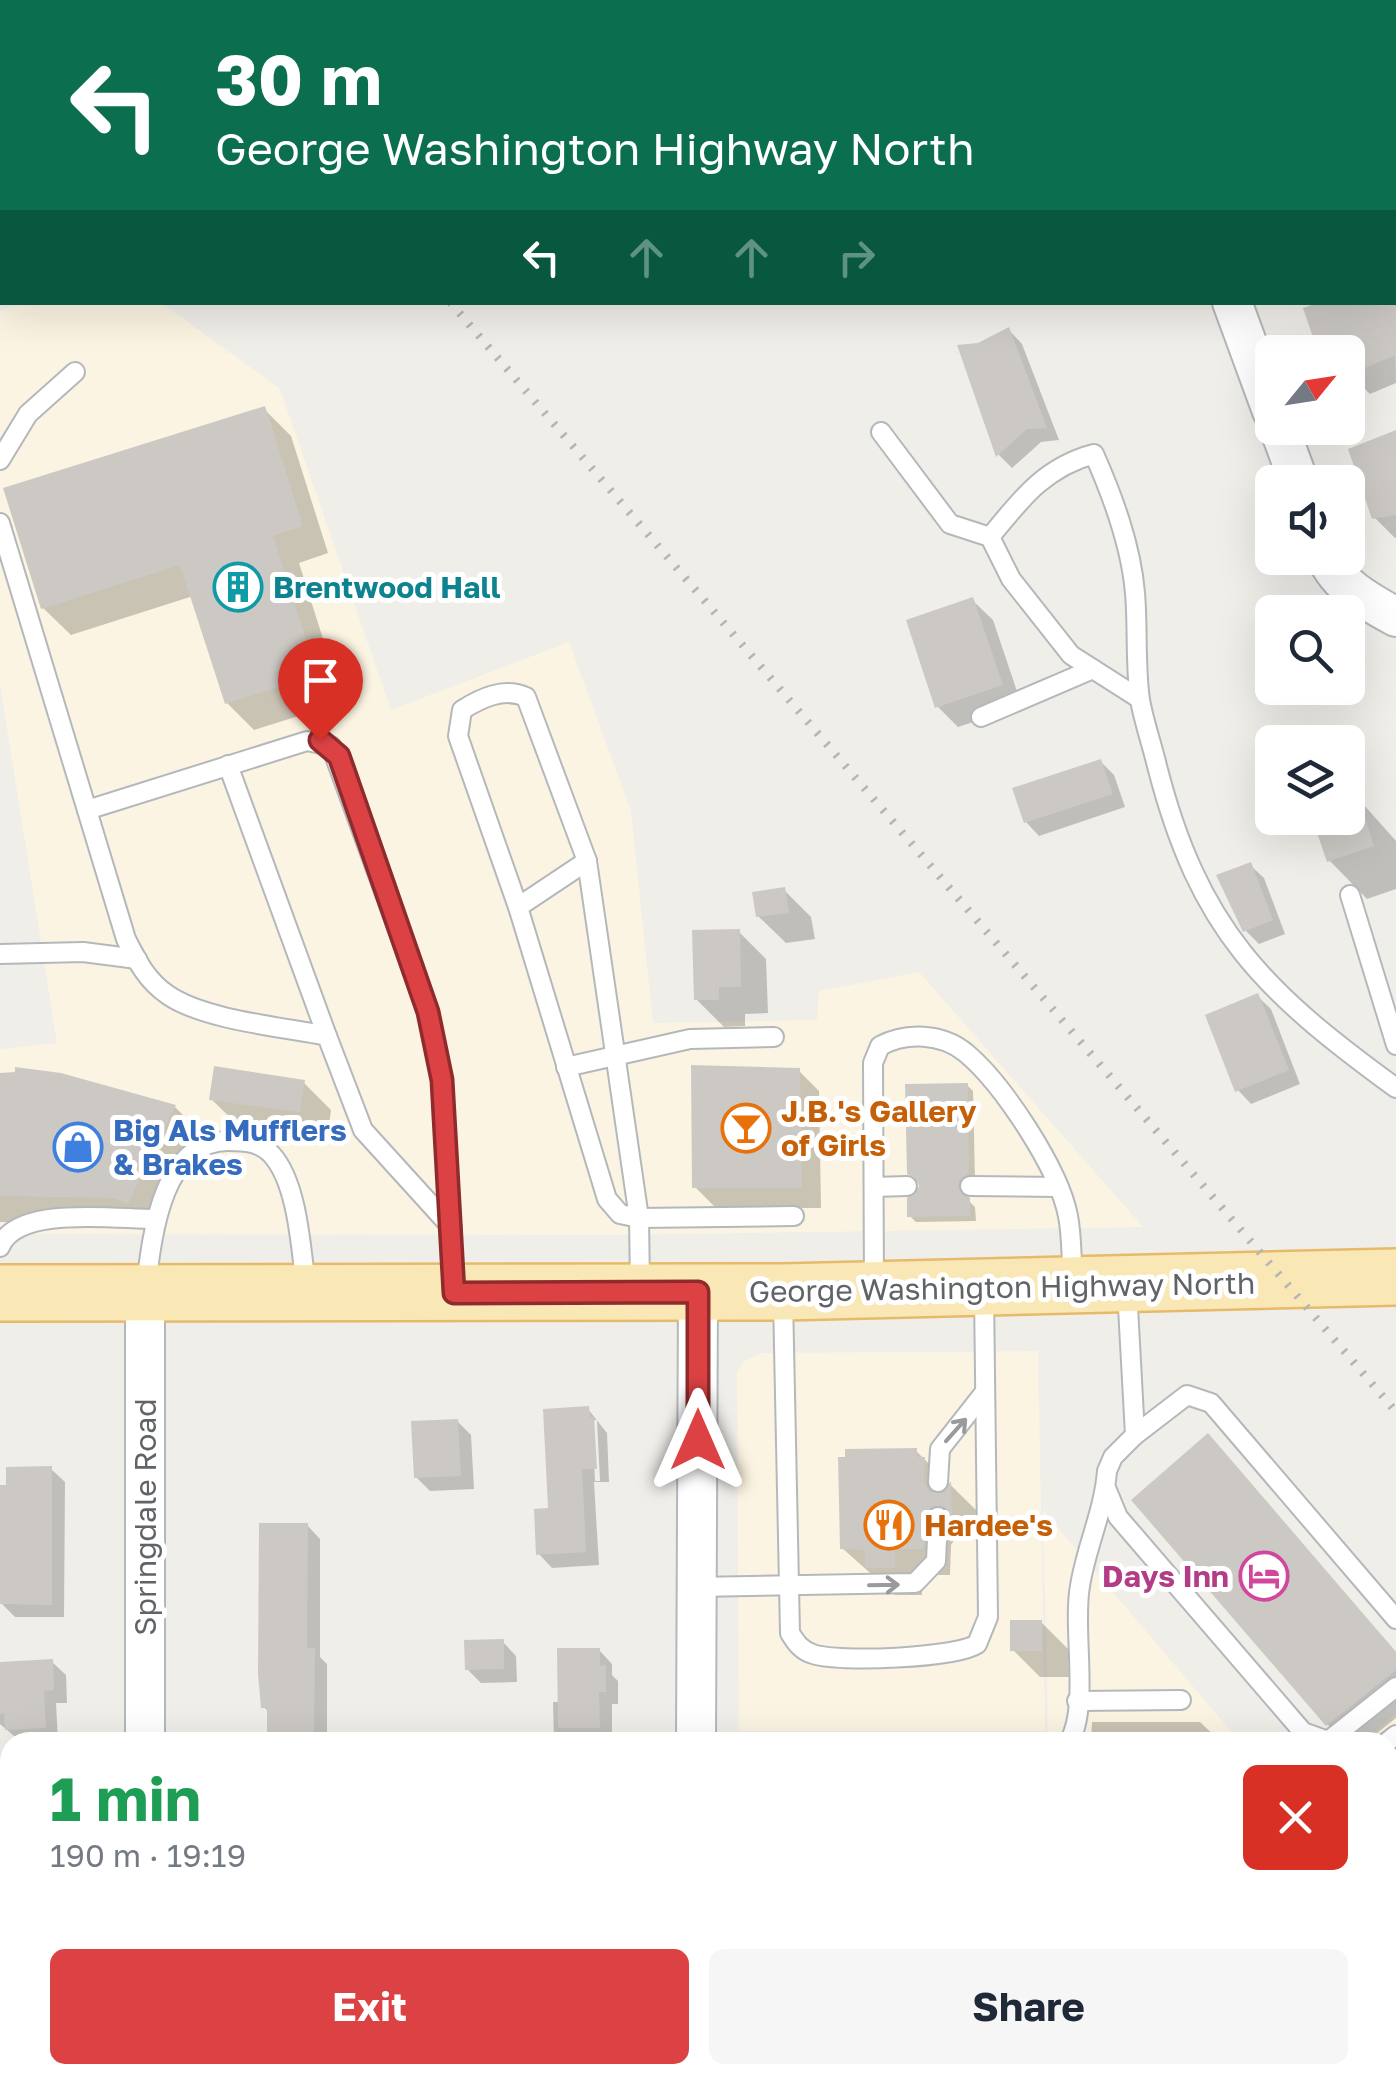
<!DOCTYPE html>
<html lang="en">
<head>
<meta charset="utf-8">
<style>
  :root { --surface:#fff; --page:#f6f6f7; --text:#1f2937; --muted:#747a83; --accent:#dc4244 }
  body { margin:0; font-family:"Golos Text",sans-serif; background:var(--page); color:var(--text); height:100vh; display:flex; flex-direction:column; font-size:38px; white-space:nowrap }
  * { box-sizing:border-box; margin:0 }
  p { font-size:32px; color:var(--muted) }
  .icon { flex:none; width:55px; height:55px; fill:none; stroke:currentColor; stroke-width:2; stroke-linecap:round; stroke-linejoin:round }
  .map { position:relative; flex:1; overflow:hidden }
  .sheet { position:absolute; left:0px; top:1732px; width:1398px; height:352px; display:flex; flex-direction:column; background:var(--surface); border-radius:30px 30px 0 0; box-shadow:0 10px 40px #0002 }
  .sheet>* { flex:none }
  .banner { position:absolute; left:0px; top:0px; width:1398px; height:305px; box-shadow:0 10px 40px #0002; background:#0b6e4f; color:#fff; overflow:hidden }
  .needle { width:65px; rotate:60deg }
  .fabs { position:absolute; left:1255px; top:335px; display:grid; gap:20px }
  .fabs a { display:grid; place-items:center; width:110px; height:110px; border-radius:15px; background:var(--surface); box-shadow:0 10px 40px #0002; font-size:50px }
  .pin { position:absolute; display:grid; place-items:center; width:85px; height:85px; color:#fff; margin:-102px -42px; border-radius:50% 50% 50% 0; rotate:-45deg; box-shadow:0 0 10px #0007 }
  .pin .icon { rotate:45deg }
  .me { position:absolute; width:110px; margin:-55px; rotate:0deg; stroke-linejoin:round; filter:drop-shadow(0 0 8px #0008) }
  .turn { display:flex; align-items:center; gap:35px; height:210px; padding:0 50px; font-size:45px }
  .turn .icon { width:130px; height:130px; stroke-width:2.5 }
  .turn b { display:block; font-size:70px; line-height:85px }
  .lanes { display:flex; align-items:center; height:95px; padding:0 50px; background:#0003; justify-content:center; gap:50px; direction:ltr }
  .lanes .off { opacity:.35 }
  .round { display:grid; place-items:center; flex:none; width:105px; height:105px; border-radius:15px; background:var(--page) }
  .overview { display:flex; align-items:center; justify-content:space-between; height:170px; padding:0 50px }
  h1 { font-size:60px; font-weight:700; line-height:75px; color:#1e9e55 }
  .primary-button { display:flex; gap:20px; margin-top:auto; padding:20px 50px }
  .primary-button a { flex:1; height:115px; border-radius:15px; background:var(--accent); color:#fff; font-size:40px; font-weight:700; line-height:115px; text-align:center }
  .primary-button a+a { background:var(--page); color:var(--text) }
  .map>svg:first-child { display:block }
</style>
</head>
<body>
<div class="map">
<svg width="1396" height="2084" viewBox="0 0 1396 2084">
  <rect width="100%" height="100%" fill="#f0eee9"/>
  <g fill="#fcf4e2">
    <path d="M28 302 162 303 280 389 391 710 569 642 631 811 653 1023 817 1020 819 991 919 972 1143 1227 611 1235 0 1234V1049L57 1043 0 684V311Z"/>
    <path d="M1038 1351 1045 1731H739L737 1371 745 1361 760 1353Z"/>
    <path d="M1043 1510 1240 1742H739V1732L1048 1733Z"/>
    <path d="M1396 1714V2084H737V2075H1388V1742H1362Z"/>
  </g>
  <g fill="#0003" fill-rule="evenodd">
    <path d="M416 0H884V2H415Z"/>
    <path d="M997 0H1316L1319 2H997Z"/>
    <path d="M1395 76H1396L1395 175Z"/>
    <path d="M1395 274 1396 383 1370 394 1365 389 1348 395V352H1320L1306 310 1395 302Z"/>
    <path d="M1009 330 1022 344 1059 440 1041 442 1012 468 999 455 960 347 978 345Z"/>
    <path d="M264 409 291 436 328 553 299 563 343 702 254 730 227 703 193 596 71 635 43 608Z"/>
    <path d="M1396 433V538H1395L1374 517Z"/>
    <path d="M972 600 993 620 1022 706 958 727 938 707Z"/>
    <path d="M1100 761 1114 775 1125 807 1039 836 1026 822Z"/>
    <path d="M1356 796 1396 841V889L1367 899 1329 860 1315 818H1348V799Z"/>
    <path d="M1250 865 1264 878 1285 934 1259 944 1245 930Z"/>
    <path d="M784 890 811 917 815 939 786 943 758 916Z"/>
    <path d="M739 932 766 959 768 1013 745 1014V1026L724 1027 696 999Z"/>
    <path d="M1257 996 1271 1009 1300 1084 1251 1104 1238 1090Z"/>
    <path d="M798 1070 819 1091 821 1208H716L695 1187Z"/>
    <path d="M0 1076 175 1107 202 1134 155 1229 144 1224 0 1222Z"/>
    <path d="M303 1082 331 1110 327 1138 239 1126 211 1099Z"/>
    <path d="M967 1085 973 1091 975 1180 965 1185 963 1195 975 1207 976 1221 916 1222 910 1216 922 1187 909 1172Z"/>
    <path d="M588 1409 607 1433 609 1482H594L599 1565 552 1568 539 1554ZM592 1420H597L600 1481H595Z"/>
    <path d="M457 1421 471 1435 474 1489 430 1491 416 1477Z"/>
    <path d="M1208 1437 1396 1652V1718L1366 1742H1346L1328 1725 1135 1500Z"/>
    <path d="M916 1451 977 1511 978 1539 971 1532 959 1533 951 1545 950 1575H921L922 1595H895L842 1548Z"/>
    <path d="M51 1469 65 1482 64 1617H15L1 1603 0 1505Z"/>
    <path d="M307 1525 320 1539V1657L327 1664V1742H277L269 1735 270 1713 264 1707Z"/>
    <path d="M1041 1622 1068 1649 1069 1677H1040L1013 1650Z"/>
    <path d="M503 1642 516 1656 517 1682 481 1683 467 1669Z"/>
    <path d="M599 1650 612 1664V1675L618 1681V1704H612V1742H554L553 1702H559Z"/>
    <path d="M52 1662 66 1675 67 1703H56L58 1741 21 1742 0 1724V1664Z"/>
    <path d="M1092 1722H1200L1221 1742H1091Z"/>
    <path d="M1396 1756V1828L1388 1820V1764Z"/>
    <path d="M5 1802H10V2075H52V2084H0V1829H5Z"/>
    <path d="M1396 1950V2084H1343L1347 2075H1388V1972Z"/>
    <rect x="271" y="2075" width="55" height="9"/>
    <path d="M519 2075H568V2079L597 2084H519Z"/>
    <rect x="774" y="2075" width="535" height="9"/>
  </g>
  <g fill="#ccc9c5">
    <path d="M1320 302H1396V355L1348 375V352H1318L1303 308Z"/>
    <path d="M1009 327 1047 428 1027 429 996 457 957 345 978 343Z"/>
    <path d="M265 406 303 526 273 536 317 675 225 704 180 565 41 609 3 488Z"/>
    <path d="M1396 430V515L1372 519 1348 449Z"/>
    <path d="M973 597 1003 685 935 708 906 620Z"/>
    <path d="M1101 759 1113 794 1024 823 1012 788Z"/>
    <path d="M1312 818H1365L1374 846 1327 862Z"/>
    <path d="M1251 862 1273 920 1243 932 1216 875Z"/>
    <path d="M785 887 789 913 756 917 752 892Z"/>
    <path d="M740 929 741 987H719V1000H694L692 930Z"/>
    <path d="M1258 993 1289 1070 1235 1092 1205 1015Z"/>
    <path d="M691 1065 800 1068 802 1188H692Z"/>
    <path d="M214 1066 305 1080 300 1112 209 1100Z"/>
    <path d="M15 1067 61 1073 176 1105 128 1204 115 1198 0 1196V1073L15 1072Z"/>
    <path d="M968 1083 969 1174 960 1179 958 1187 970 1198V1216L907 1217V1198L919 1187 917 1179 907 1174 905 1084Z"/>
    <path d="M589 1406 590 1417H594L597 1469H582L586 1552 536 1555 534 1509 548 1508 543 1409Z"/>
    <path d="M458 1419 461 1476 414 1478 411 1421Z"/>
    <path d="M1208 1433 1396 1652V1670L1326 1726 1131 1500Z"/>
    <path d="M917 1448V1457H925L924 1482 930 1492 944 1493 951 1481 952 1517 944 1506H931L925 1517 924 1549H895V1568H865V1550L840 1549 838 1457H845V1449Z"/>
    <path d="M52 1466V1605L0 1604V1485H6V1467Z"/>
    <path d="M259 1523H308L307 1648H315L314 1736H267V1708H261L258 1674Z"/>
    <rect x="1010" y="1620" width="32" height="31"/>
    <path d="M504 1639V1669L465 1670 464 1640Z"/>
    <path d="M557 1648H600V1666L606 1665V1692H599L600 1728H558Z"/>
    <path d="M53 1659 54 1690 44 1691 46 1728 5 1730 4 1713 0 1714V1662Z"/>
  </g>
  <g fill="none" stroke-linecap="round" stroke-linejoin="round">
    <g stroke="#b5b8bb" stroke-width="22">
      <g id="service">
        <path d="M928 0V2"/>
        <path d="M1395 207H1396"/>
        <path d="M881 432 950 524 990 537"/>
        <path d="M0 460 28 414 75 372"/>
        <path d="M0 523 126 939C137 961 147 981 168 995 204 1020 283 1027 327 1036L363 1130 452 1228"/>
        <path d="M1140 699 1071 655 1011 579 990 537C1021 499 1045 467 1094 454 1113 497 1131 545 1135 593 1138 628 1135 665 1140 700 1144 722 1152 745 1157 766 1199 930 1263 991 1396 1088"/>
        <path d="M981 717 1093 669"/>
        <path d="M228 765 327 1036"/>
        <path d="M87 810 307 741 331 746 428 1012 442 1079 454 1287"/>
        <path d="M1350 895 1396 1045"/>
        <path d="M518 907 587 861"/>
        <path d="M0 954 83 952 137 959"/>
        <path d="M566 1067 690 1039 774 1037"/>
        <path d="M970 1186 1058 1187"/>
        <path d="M874 1187 907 1186"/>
        <path d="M0 1247C16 1205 114 1219 154 1219"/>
        <path d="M640 1285 639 1218 587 861 526 697C504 687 481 698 462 710L458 736 518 907 607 1199 620 1214 639 1218 794 1216"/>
        <path d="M874 1285 873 1063 880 1046C906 1032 942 1033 966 1053 1003 1084 1059 1169 1068 1216 1072 1236 1071 1258 1073 1278"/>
        <path d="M146 1286C152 1236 162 1140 229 1141 244 1141 261 1142 272 1155 298 1184 301 1250 306 1287"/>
        <path d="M783 1298 790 1633C796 1643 802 1651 813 1654 838 1663 956 1658 977 1644L988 1617 984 1294"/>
        <path d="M1135 1435 1187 1395 1211 1403 1396 1619"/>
        <path d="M938 1482 940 1449 984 1393"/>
        <path d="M1106 1488 1118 1517 1303 1732 1328 1741 1396 1687"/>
        <path d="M697 1587 915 1583 936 1561 938 1517"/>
        <path d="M1077 1701 1181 1700"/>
        <path d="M1069 1742C1090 1706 1072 1629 1080 1586 1086 1547 1104 1511 1107 1471L1113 1457 1135 1435 1127 1289"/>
        <path d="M1387 1742 1396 1735"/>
        <path d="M1388 1828H1396"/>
        <path d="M1388 1908 1396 1886"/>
        <path d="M759 2075V2084"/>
        <path d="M1046 2075V2084"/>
        <path d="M1319 2084 1322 2075"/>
      </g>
    </g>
    <g stroke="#b5b8bb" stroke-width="42">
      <g id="minor">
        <path d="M1232 302 1272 411"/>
        <path d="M1279 428 1299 482"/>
        <path d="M1327 558C1338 586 1371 603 1396 617"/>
        <path d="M145 1292V1742"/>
        <path d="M696 1742 698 1292"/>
        <path d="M146 2075V2084"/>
        <path d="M696 2084V2075"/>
      </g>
    </g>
    <g stroke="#e7ba6b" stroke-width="60">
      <path id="primary" d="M0 1293 783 1292 1396 1277"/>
    </g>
    <use href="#service" stroke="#fff" stroke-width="18"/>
    <use href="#minor" stroke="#fff" stroke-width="38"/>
    <use href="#primary" stroke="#f9e8b5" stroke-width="55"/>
    <g stroke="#b4b5b5" stroke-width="8" stroke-dasharray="2.5 12" stroke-linecap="butt">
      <path d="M192 0 194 2"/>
      <path d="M450 302 1396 1412"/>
    </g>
  </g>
  <defs><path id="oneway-shaft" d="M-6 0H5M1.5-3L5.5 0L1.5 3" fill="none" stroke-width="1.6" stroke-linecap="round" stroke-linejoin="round" transform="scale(2.5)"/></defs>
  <g stroke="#989a9c">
    <use href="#oneway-shaft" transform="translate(956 1430) rotate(-48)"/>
    <use href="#oneway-shaft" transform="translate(884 1585) rotate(-1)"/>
  </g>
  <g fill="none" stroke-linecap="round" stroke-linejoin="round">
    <g stroke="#8f2b2c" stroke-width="25">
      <path id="route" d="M320 740 339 756 428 1012 442 1080 454 1293 698 1292V1440"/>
    </g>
    <use href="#route" stroke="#dc4244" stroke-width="18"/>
  </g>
  <defs>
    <g id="building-ring" transform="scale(2.5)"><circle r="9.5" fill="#fff" stroke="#0f9aa8" stroke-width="1.5"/><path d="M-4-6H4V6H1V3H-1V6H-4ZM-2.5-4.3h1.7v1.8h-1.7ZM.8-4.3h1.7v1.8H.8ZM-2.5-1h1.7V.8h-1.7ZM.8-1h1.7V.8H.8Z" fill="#0f9aa8"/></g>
    <g id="bar-ring" transform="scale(2.5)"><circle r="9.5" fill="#fff" stroke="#e8710a" stroke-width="1.5"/><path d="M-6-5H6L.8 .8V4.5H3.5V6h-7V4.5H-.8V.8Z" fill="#e8710a"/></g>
    <g id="shop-ring" transform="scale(2.5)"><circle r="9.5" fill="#fff" stroke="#3f7fe0" stroke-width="1.5"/><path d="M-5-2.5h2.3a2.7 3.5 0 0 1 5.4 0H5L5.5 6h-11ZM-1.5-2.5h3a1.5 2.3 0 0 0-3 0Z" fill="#3f7fe0"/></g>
    <g id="restaurant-ring" transform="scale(2.5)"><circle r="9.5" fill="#fff" stroke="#e8710a" stroke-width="1.5"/><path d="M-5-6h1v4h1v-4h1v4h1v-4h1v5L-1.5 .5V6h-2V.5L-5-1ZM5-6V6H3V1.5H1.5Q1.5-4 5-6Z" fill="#e8710a"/></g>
    <g id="hotel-ring" transform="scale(2.5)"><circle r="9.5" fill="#fff" stroke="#d1479c" stroke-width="1.5"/><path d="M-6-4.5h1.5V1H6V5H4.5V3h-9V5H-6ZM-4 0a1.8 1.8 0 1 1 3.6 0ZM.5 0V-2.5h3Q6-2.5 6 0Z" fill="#d1479c"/></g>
  </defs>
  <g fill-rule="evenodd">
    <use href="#building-ring" x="238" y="587"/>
    <use href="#bar-ring" x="746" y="1128"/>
    <use href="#shop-ring" x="78" y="1147"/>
    <use href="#restaurant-ring" x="889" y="1525"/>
    <use href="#hotel-ring" x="1264" y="1576"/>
  </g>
  <g text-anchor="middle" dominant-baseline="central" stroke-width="10" stroke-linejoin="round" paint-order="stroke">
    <g font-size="30" font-weight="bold" fill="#0d838f" stroke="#fff" text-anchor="start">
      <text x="273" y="587">Brentwood Hall</text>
    </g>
    <g font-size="30" font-weight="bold" fill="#c56008" stroke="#fff" text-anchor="start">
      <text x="781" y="1111">J.B.'s Gallery<tspan x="781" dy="34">of Girls</tspan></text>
      <text x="924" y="1525">Hardee's</text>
    </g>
    <g font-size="30" font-weight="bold" fill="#366cbe" stroke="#fff" text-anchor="start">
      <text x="113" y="1130">Big Als Mufflers<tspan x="113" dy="34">&amp; Brakes</tspan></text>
    </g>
    <g font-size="30" fill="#606467" stroke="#fff">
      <text transform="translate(1002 1287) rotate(-1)">George Washington Highway North</text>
      <text transform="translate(145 1517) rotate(-90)">Springdale Road</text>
    </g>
    <g font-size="30" font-weight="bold" fill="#b23c85" stroke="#fff" text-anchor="end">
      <text x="1229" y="1576">Days Inn</text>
    </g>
  </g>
</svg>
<div class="fabs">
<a><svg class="needle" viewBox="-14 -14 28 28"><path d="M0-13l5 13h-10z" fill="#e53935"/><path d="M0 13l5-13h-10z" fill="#747a83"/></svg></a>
<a><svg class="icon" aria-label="sound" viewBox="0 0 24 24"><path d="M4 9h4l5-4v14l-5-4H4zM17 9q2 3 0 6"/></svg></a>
<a><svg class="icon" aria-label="search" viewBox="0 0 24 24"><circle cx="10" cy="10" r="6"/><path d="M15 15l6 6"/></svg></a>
<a><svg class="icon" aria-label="layers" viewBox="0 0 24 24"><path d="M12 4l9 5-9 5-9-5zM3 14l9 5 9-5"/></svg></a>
</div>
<div class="pin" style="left:320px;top:740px;background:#d93025"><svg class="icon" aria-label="arrive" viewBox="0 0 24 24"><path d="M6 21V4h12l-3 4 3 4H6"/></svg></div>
<svg class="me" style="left:698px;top:1440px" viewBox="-20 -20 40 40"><path d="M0-17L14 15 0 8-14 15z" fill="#dc4244" stroke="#fff" stroke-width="4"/></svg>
<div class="banner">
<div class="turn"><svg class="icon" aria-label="left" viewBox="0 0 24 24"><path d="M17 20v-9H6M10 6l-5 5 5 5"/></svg><div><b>30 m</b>George Washington Highway North</div></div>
<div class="lanes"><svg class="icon" aria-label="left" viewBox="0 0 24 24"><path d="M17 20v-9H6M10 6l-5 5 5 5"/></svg><svg class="icon off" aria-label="ahead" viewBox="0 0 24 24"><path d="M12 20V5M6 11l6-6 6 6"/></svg><svg class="icon off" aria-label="ahead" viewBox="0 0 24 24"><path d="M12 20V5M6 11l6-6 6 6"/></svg><svg class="icon off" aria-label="right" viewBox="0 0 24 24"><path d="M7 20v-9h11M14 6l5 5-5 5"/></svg></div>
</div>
<section class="sheet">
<div class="overview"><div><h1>1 min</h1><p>190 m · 19:19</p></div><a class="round" style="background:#d93025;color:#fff"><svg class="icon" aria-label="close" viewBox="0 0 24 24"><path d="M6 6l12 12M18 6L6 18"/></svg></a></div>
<div class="primary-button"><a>Exit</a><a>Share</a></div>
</section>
</div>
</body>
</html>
